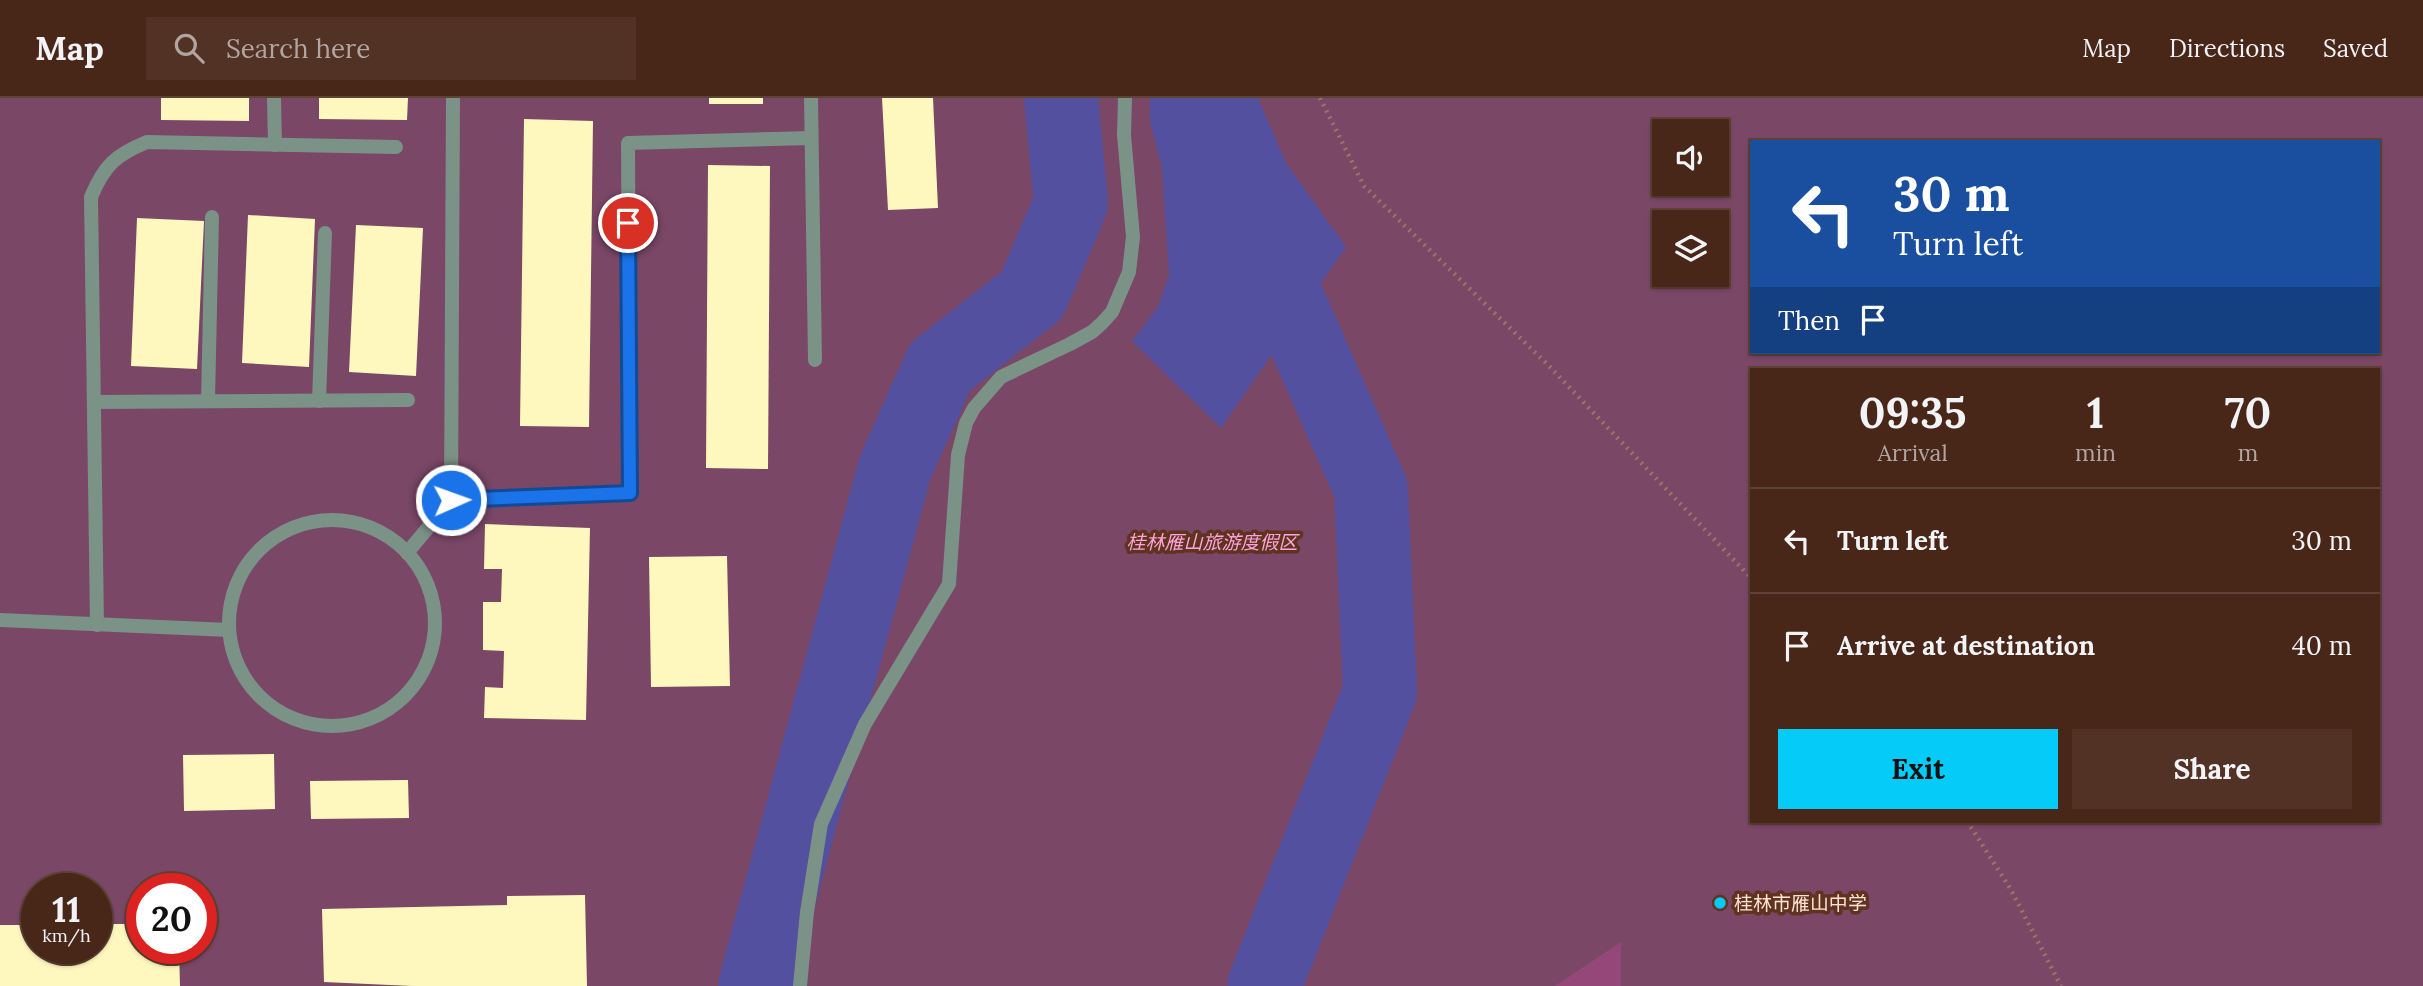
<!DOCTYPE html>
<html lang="en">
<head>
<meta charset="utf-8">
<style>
  :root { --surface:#482618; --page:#523225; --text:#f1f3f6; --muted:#b1a5a2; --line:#604337; --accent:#05cbf9 }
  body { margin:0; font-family:Lora,"Noto Sans SC",serif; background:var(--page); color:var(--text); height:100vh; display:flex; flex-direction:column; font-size:26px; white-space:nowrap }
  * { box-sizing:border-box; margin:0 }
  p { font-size:23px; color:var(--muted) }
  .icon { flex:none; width:38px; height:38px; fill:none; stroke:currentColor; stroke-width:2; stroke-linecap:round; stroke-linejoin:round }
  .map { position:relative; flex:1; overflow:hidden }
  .sheet { position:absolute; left:1750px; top:270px; width:630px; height:455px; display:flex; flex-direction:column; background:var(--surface); border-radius:0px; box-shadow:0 2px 5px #0004,0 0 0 2px var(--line) }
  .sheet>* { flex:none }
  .hud { position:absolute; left:1750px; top:42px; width:630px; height:214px; border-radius:0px; box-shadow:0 2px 5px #0004,0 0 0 2px var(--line); background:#1a4fa0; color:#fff; overflow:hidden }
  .fabs { position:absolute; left:1652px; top:21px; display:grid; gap:14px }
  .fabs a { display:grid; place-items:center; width:77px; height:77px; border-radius:0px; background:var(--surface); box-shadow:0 2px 5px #0004,0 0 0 2px var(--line); font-size:35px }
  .speed { position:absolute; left:21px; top:775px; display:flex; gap:14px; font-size:35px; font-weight:700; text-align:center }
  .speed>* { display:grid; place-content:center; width:91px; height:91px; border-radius:50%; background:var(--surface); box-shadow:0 2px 5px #0004,0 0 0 2px var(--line); line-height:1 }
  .speed small { font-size:18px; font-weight:400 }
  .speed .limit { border:10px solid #d22; background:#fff; color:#111 }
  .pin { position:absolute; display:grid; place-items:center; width:60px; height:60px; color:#fff; margin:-30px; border:4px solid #fff; border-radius:50%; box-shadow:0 2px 7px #0007 }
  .me { position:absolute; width:77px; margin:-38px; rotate:88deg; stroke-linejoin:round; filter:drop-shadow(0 0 5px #0008) }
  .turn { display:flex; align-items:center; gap:24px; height:147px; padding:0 28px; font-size:32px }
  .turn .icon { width:91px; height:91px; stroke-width:2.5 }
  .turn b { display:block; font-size:49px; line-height:60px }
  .then { display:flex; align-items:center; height:66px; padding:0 28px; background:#0003; gap:14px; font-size:26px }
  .eta { display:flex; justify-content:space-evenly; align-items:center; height:119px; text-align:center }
  .eta b { font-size:42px; font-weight:800; line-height:49px }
  .cta { display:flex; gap:14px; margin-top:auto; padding:14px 28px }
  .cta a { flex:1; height:80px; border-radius:0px; background:var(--accent); color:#111; font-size:28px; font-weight:800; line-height:80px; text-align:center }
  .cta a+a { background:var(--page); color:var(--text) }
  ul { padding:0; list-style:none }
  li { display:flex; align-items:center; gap:21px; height:105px; padding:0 28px; border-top:2px solid var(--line) }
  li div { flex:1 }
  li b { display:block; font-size:26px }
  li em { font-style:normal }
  header { display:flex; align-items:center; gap:42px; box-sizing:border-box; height:98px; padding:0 35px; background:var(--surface); border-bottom:2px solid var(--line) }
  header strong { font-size:33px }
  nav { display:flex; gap:38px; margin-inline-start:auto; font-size:24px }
  .search { width:490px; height:63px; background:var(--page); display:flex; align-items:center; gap:18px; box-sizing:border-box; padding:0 24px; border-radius:0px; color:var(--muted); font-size:26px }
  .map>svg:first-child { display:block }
</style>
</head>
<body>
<header>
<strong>Map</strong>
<div class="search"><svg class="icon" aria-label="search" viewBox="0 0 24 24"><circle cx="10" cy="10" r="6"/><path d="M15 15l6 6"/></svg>Search here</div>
<nav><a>Map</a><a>Directions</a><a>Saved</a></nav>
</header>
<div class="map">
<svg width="2423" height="888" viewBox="0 0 2423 888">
  <rect width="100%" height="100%" fill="#603320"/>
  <path fill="#7a4767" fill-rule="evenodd" d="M0 0H2423V888H0ZM1664 33H1717V86H1664ZM1752 44H2378V254H1752ZM1664 124H1717V177H1664ZM1752 271H2378V723H1752ZM37 791H96V850H37ZM142 791H201V850H142Z"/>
  <path fill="#95477a" d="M1621 844V888H1555Z"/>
  <path fill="#53509f" d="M1150 0H1258L1286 65 1346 149 1221 330 1132 243 1158 209 1169 177 1162 70 1150 23Z"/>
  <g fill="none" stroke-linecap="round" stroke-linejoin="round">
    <g stroke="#53509f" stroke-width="74">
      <path d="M1207 0V19L1371 391 1380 594 1264 888"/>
      <path d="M755 888 895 370 940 269 1032 197 1071 105 1061 0"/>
    </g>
  </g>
  <g fill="#fef7be">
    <path d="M161 0H249V23L161 22Z"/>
    <path d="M319 0H408L407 22 319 21Z"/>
    <rect x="709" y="0" width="54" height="6"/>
    <path d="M882 0H933L938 110 888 112Z"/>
    <path d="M524 21 593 23 589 329 520 328Z"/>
    <path d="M708 67 770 68 768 371 706 370Z"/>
    <path d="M248 117 315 121 309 269 242 265Z"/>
    <path d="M137 120 204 123 197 271 131 268Z"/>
    <path d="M356 127 423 130 416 278 349 274Z"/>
    <path d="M485 426 590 430 586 622 484 620 485 589 503 590 504 553 483 552V504H501L502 471H484Z"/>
    <path d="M727 458 730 588 651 589 649 459Z"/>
    <path d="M274 656 275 711 184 713 183 657Z"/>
    <path d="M408 682 409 720 311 721 310 683Z"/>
    <path d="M585 797 587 888H412L324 884 322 811 507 807V798Z"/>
    <path d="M96 826H142V850H179L180 888H0V827H37V850H96Z"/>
  </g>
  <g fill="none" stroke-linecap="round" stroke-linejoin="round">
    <g stroke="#9c7565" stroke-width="4.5" stroke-dasharray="2 5" stroke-linecap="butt">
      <path d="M1320 0 1364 88 1548 267 1752 481"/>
      <path d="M1967 723 2010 790 2061 888"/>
    </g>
    <g stroke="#7b9286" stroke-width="14">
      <path d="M274 0 275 47"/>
      <path d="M811 0 815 262"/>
      <path d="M208 303 212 119"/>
      <path d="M319 303 325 135"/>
      <path d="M94 304 408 302"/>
      <path d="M451 402 630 395 628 45 811 40"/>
      <circle cx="332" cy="525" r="103"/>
      <path d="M407 455 451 402 453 0"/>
      <path d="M0 522 229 532"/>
      <path d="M97 527 91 99C104 68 115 57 147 44L396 49"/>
      <path d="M800 888 807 814 821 726 865 626 949 486 958 357 966 325 974 310 1001 279 1070 246 1092 234 1102 225 1112 214 1129 174 1133 139 1124 37 1125 0"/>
    </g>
  </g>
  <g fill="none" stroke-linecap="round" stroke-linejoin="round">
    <g stroke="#114b97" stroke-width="18">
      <path id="route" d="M451 402 630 395 628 125"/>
    </g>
    <use href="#route" stroke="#1a73e8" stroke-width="12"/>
  </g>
  <circle fill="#05cbf9" stroke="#603320" stroke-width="2.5" cx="1720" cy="805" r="7"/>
  <g text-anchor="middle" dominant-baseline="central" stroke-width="7" stroke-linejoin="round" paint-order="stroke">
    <g font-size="19" font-style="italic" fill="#fba3da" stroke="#603320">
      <text x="1212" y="444">桂林雁山旅游度假区</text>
    </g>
    <g font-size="19" fill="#fee1d5" stroke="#603320" text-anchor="start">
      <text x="1734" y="805">桂林市雁山中学</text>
    </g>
  </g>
</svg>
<div class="fabs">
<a><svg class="icon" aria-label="sound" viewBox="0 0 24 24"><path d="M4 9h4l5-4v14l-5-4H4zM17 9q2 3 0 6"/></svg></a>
<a><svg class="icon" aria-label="layers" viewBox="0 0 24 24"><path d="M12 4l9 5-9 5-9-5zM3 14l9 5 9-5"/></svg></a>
</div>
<div class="speed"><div>11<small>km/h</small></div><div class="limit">20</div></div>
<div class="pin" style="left:628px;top:125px;background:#d93025"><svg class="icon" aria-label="arrive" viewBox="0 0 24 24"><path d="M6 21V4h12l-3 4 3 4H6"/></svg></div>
<svg class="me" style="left:451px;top:402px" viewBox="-20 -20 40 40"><circle r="17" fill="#1a73e8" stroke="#fff" stroke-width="3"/><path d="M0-11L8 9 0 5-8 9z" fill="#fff"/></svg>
<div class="hud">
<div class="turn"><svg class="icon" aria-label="left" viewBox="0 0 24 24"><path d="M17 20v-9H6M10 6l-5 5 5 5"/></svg><div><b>30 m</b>Turn left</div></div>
<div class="then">Then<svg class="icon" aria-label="arrive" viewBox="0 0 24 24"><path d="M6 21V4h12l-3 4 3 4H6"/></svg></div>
</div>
<section class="sheet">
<div class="eta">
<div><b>09:35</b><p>Arrival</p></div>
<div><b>1</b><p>min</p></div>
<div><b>70</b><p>m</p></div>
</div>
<ul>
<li><svg class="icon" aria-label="left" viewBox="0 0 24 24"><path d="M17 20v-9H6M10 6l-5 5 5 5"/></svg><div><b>Turn left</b></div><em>30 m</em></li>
<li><svg class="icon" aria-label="arrive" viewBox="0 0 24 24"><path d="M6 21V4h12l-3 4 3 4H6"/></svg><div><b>Arrive at destination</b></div><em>40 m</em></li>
</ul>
<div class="cta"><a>Exit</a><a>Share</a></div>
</section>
</div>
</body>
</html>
